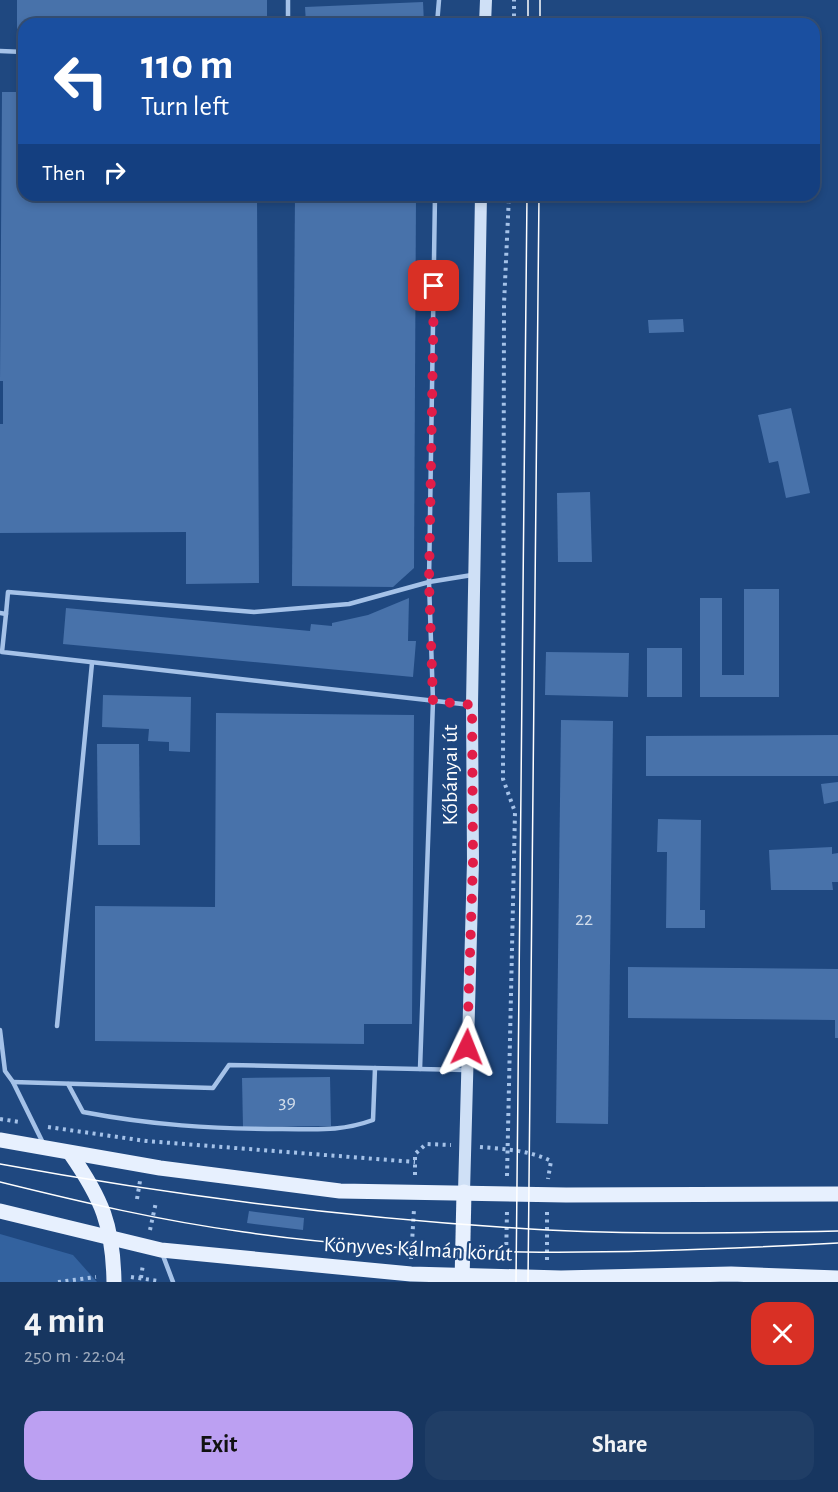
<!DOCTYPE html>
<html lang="en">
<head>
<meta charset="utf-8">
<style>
  :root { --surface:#173660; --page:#203e66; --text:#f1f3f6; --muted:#9eabbd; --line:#365075; --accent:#bca0f2 }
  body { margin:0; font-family:"Alegreya Sans",sans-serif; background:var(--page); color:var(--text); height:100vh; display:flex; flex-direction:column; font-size:22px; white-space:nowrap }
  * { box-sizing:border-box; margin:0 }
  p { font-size:20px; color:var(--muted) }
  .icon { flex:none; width:33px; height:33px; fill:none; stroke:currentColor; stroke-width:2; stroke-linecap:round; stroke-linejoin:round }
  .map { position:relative; height:1282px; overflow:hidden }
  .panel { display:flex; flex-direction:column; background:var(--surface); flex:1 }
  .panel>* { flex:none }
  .banner { position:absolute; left:18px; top:18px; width:802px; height:183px; border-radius:18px; box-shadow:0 3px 9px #0003,0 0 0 2px var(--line); background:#1a4fa0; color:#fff; overflow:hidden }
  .pin { position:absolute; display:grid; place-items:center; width:51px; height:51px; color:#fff; margin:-26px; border-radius:12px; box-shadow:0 3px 9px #0006 }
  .me { position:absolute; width:66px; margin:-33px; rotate:2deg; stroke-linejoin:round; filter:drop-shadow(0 0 4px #0008) }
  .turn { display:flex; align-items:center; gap:21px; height:126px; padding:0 24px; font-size:27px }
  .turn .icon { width:78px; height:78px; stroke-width:2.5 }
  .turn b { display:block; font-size:42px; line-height:51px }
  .then { display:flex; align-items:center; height:57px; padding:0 24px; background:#0003; gap:12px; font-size:22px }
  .round { display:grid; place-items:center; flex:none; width:63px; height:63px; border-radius:18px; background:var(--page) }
  .summary { display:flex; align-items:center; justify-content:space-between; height:102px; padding:0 24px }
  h1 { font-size:36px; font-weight:700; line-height:45px }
  .button { display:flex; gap:12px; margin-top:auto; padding:12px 24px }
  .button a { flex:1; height:69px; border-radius:18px; background:var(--accent); color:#111; font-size:24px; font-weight:700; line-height:69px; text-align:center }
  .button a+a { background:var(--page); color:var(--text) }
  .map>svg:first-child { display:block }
</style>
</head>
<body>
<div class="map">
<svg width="838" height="1282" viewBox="0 0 838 1282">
  <rect width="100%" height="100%" fill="#1f4880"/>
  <path fill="#33629f" d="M0 1234 73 1255 97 1282H0Z"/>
  <g fill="#4872aa">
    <path d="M17 0H267V24H24V29H17Z"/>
    <path d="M423 2 424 24H306L305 7Z"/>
    <path d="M2 92H24V195H257L259 583 186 584V532L0 533V424H3V381H0Z"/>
    <path d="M295 195H416L414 568 393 587 292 586Z"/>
    <path d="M683 319 684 332 649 333 648 320Z"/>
    <path d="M791 408 810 493 786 498 778 461 769 463 758 415Z"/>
    <path d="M590 492 592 562H558L557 493Z"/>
    <path d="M744 589H779V697H700V598H722V675H744Z"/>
    <path d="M409 598 408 641H416L413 677 63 644 66 608 310 631 311 624 332 626V623L368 615Z"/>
    <rect x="647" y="648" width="35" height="49"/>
    <path d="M546 652 629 653 628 697 545 695Z"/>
    <path d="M103 695 191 697 190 752 169 751V742L148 741 149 729 102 727Z"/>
    <path d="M216 713 414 715 412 1024H364V1044L95 1041V906L215 907Z"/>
    <path d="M561 720 613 721 608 1124 556 1123Z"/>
    <path d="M838 735V776H646V736Z"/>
    <path d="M97 744H139L140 845H98Z"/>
    <path d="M838 782V801L824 804 821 784Z"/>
    <path d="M658 819 701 820 700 910H705V928H666L667 852H657Z"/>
    <path d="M832 847V854L838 853V882H832L833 890H771L769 850Z"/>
    <path d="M628 967 838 969V1038H835V1020L628 1018Z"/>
    <path d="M330 1077 331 1126 243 1127 242 1078Z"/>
    <path d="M249 1211 304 1218 303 1230 247 1223Z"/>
  </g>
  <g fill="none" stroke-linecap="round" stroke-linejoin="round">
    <g stroke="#a5c2e8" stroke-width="4" stroke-dasharray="3 4.5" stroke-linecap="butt">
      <path d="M514 24V0"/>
      <path d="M0 1119 20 1122"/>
      <path d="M48 1127 146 1141 415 1162"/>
      <path d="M480 1147C503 1149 529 1150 551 1161L548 1179"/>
      <path d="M415 1175V1154L426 1144 451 1145"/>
      <path d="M507 1176 515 812 503 779 504 304 509 195"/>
      <path d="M137 1199 140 1181"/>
      <path d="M150 1230 156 1202"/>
      <path d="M411 1259 414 1209"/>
      <path d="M506 1260 507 1211"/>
      <path d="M547 1260V1211"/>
      <path d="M131 1277 159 1281"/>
      <path d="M141 1278 143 1264"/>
      <path d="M58 1282 96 1277"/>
    </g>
    <g stroke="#a5c2e8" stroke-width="4.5">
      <path d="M288 0V24"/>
      <path d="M437 24 439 0"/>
      <path d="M0 51 24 52"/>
      <path d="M0 613 6 614 8 592 254 612 349 604 429 582 472 575"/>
      <path d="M6 614 2 652 471 705"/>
      <path d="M57 1026 92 663"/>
      <path d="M0 1030 5 1071 13 1082 44 1145"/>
      <path d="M420 1069 433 701 429 582 435 195"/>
      <path d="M13 1082 213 1088 229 1065 466 1070"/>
      <path d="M68 1084 83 1112C151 1125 212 1129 282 1129 315 1129 340 1132 373 1120L375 1068"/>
      <path d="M162 1253 173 1282"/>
    </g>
    <g stroke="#cfe0f6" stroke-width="12">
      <path d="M485 24 486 0"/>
      <path d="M464 1192 473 861 472 705 481 195"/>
    </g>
    <g stroke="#e7f0fe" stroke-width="15">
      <path d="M0 1140 160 1168 340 1191 566 1195 838 1194"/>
      <path d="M70 1153C102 1199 113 1225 114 1282"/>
      <path d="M0 1211 161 1250 411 1274 561 1278 731 1274 838 1278"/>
      <path d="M462 1282 464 1192"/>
    </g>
    <g stroke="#fff" stroke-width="1.5">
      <path d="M528 24V0"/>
      <path d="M540 24V0"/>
      <path d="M0 1164C175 1196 353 1218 530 1229 632 1235 736 1233 838 1231"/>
      <path d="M0 1182C81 1202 162 1221 244 1232 440 1260 641 1254 838 1243"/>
      <path d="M516 1282 527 195"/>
      <path d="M528 1282 539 195"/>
    </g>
  </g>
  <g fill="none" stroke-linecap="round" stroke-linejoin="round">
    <path stroke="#e11d48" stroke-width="10" stroke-dasharray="0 18" d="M434 286 429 582 433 701 472 705 473 861 467 1047"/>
  </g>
  <g text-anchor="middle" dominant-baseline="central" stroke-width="4.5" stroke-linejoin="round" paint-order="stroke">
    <g font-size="20" fill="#d1dcea">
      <text x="584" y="919">22</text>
      <text x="287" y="1102">39</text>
    </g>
    <g font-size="22" fill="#fff" stroke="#1f4880">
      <text transform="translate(450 775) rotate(-90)">Kőbányai út</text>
      <text transform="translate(418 1249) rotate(3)">Könyves Kálmán körút</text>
    </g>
  </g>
</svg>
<div class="pin" style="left:434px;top:286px;background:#d93025"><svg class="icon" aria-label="arrive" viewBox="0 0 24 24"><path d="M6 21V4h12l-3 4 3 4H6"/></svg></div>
<svg class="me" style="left:467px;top:1047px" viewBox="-20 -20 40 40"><path d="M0-17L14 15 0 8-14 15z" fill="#e11d48" stroke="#fff" stroke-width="4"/></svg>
<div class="banner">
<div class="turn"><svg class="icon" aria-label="left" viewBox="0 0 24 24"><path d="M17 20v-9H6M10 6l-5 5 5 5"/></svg><div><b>110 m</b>Turn left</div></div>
<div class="then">Then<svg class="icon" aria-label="right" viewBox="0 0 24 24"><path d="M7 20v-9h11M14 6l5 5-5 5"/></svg></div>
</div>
</div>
<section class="panel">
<div class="summary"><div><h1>4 min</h1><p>250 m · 22:04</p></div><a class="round" style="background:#d93025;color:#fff"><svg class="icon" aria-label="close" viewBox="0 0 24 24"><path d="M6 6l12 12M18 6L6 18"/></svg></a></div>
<div class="button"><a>Exit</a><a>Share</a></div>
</section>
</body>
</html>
